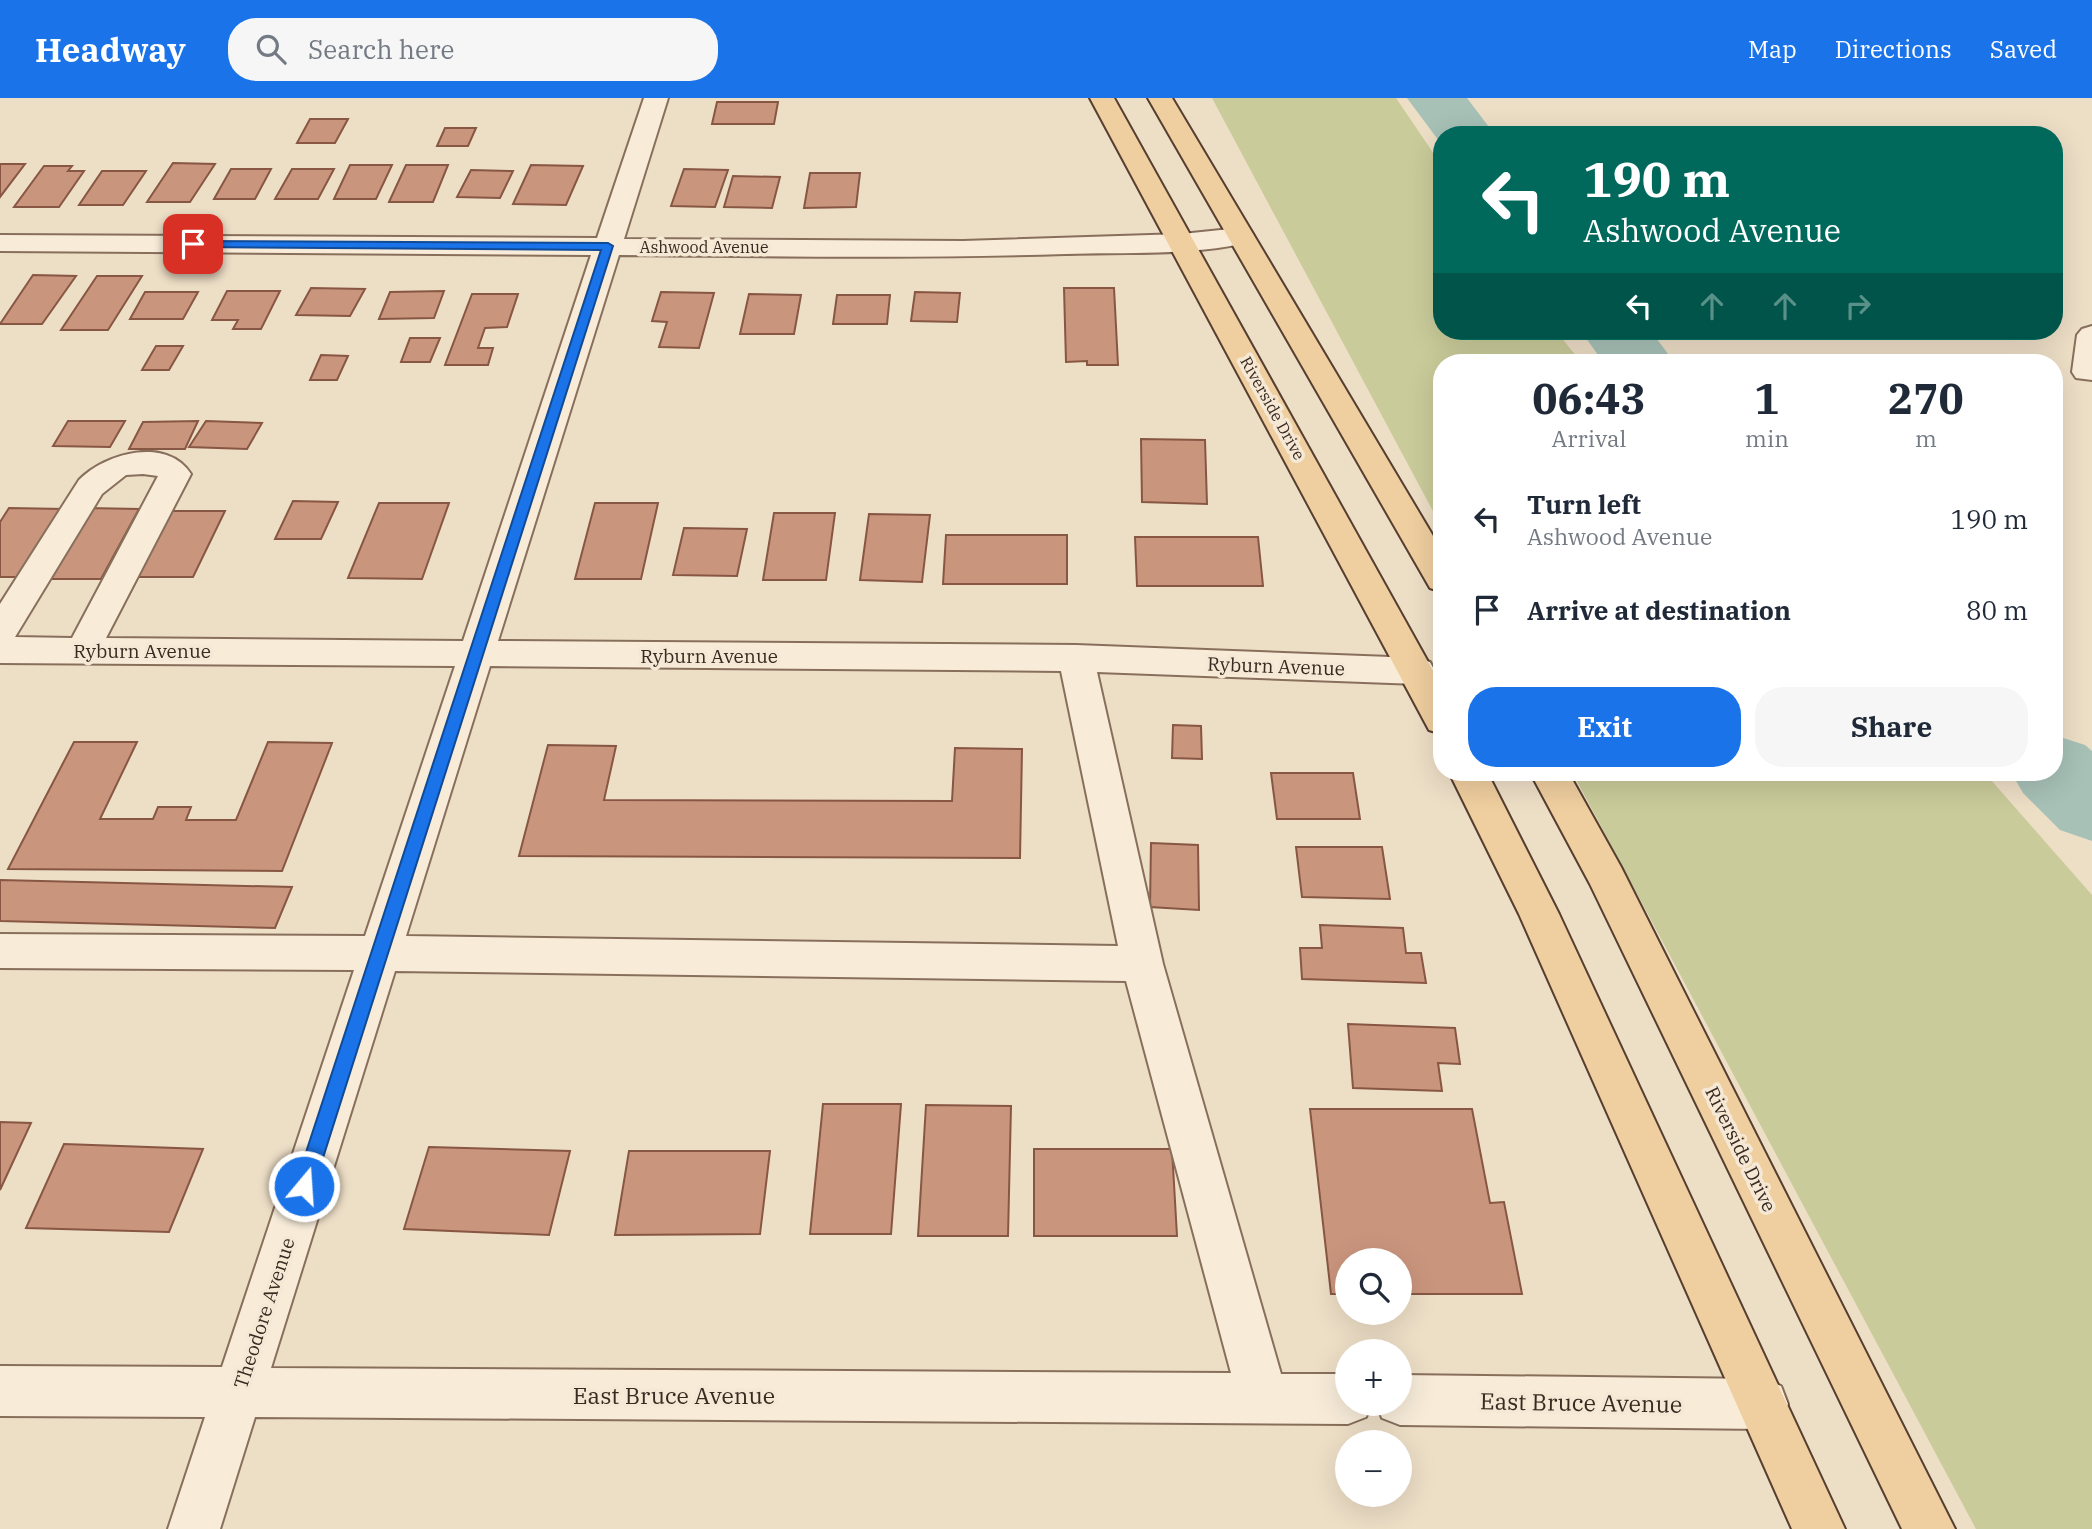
<!DOCTYPE html>
<html lang="en">
<head>
<meta charset="utf-8">
<style>
  :root { --surface:#fff; --page:#f6f6f7; --text:#1f2937; --muted:#747a83; --accent:#1a73e8 }
  body { margin:0; font-family:"IBM Plex Serif",serif; background:var(--page); color:var(--text); height:100vh; display:flex; flex-direction:column; font-size:26px; white-space:nowrap }
  * { box-sizing:border-box; margin:0 }
  p { font-size:23px; color:var(--muted) }
  .icon { flex:none; width:38px; height:38px; fill:none; stroke:currentColor; stroke-width:2; stroke-linecap:round; stroke-linejoin:round }
  .map { position:relative; flex:1; overflow:hidden }
  .panel { position:absolute; left:1433px; top:256px; width:630px; height:427px; display:flex; flex-direction:column; background:var(--surface); border-radius:28px; box-shadow:0 7px 28px #0002 }
  .panel>* { flex:none }
  .guide { position:absolute; left:1433px; top:28px; width:630px; height:214px; border-radius:28px; box-shadow:0 7px 28px #0002; background:#00695c; color:#fff; overflow:hidden }
  .fabs { position:absolute; left:1335px; top:1150px; display:grid; gap:14px }
  .fabs a { display:grid; place-items:center; width:77px; height:77px; border-radius:50%; background:var(--surface); box-shadow:0 7px 28px #0002; font-size:35px }
  .pin { position:absolute; display:grid; place-items:center; width:60px; height:60px; color:#fff; margin:-30px; border-radius:14px; box-shadow:0 4px 10px #0006 }
  .me { position:absolute; width:77px; margin:-38px; rotate:18deg; stroke-linejoin:round; filter:drop-shadow(0 0 5px #0008) }
  .turn { display:flex; align-items:center; gap:24px; height:147px; padding:0 35px; font-size:32px }
  .turn .icon { width:91px; height:91px; stroke-width:2.5 }
  .turn b { display:block; font-size:49px; line-height:60px }
  .lanes { display:flex; align-items:center; height:66px; padding:0 35px; background:#0003; justify-content:center; gap:35px; direction:ltr }
  .lanes .off { opacity:.35 }
  .eta { display:flex; justify-content:space-evenly; align-items:center; height:119px; text-align:center }
  .eta b { font-size:42px; font-weight:700; line-height:49px }
  .action { display:flex; gap:14px; margin-top:auto; padding:14px 35px }
  .action a { flex:1; height:80px; border-radius:28px; background:var(--accent); color:#fff; font-size:28px; font-weight:700; line-height:80px; text-align:center }
  .action a+a { background:var(--page); color:var(--text) }
  ul { padding:0; list-style:none }
  li { display:flex; align-items:center; gap:21px; height:91px; padding:0 35px }
  li div { flex:1 }
  li b { display:block; font-size:26px }
  li em { font-style:normal }
  header { display:flex; align-items:center; gap:42px; box-sizing:border-box; height:98px; padding:0 35px; background:var(--accent); color:#fff }
  header strong { font-size:33px }
  nav { display:flex; gap:38px; margin-inline-start:auto; font-size:24px }
  .search { width:490px; height:63px; background:var(--page); display:flex; align-items:center; gap:18px; box-sizing:border-box; padding:0 24px; border-radius:28px; color:var(--muted); font-size:26px }
  .map>svg:first-child { display:block }
</style>
</head>
<body>
<header>
<strong>Headway</strong>
<div class="search"><svg class="icon" aria-label="search" viewBox="0 0 24 24"><circle cx="10" cy="10" r="6"/><path d="M15 15l6 6"/></svg>Search here</div>
<nav><a>Map</a><a>Directions</a><a>Saved</a></nav>
</header>
<div class="map">
<svg width="2092" height="1431" viewBox="0 0 2092 1431">
  <rect width="100%" height="100%" fill="#eddec6"/>
  <g fill="#cacb9a">
    <path d="M1212 0H1396L1442 68V233H1556L1581 264H1442V430Z"/>
    <path d="M1572 674H1984L2092 797V1431H1976Z"/>
  </g>
  <g fill="none" stroke-linecap="round" stroke-linejoin="round">
    <g fill="#a7c1b7" fill-rule="evenodd">
      <path d="M1407 0H1467L1495 37H1442V47Z"/>
      <path d="M1581 233H1651L1674 264H1603Z"/>
      <path d="M2054 637 2085 647 2092 653V743L2060 732 2023 695 2011 674H2054Z"/>
    </g>
  </g>
  <g fill="#ca957d" stroke="#875743" stroke-width="2">
    <path d="M717 4H778L774 26H712Z"/>
    <path d="M310 21H348L335 45H297Z"/>
    <path d="M445 30H476L468 48H437Z"/>
    <path d="M173 65 215 66 190 104H147Z"/>
    <path d="M0 66H25L0 99Z"/>
    <path d="M350 67H392L376 101H334Z"/>
    <path d="M406 67H448L433 104H389Z"/>
    <path d="M531 67 583 68 566 107 513 106Z"/>
    <path d="M44 68H72L68 73H84L59 109H14Z"/>
    <path d="M231 71H271L255 101H214Z"/>
    <path d="M292 71H334L318 101H275Z"/>
    <path d="M684 71 728 72 715 109 671 108Z"/>
    <path d="M471 72 513 73 500 100 457 99Z"/>
    <path d="M102 73H146L123 107H79Z"/>
    <path d="M810 75H860L856 109 804 110Z"/>
    <path d="M733 78 780 79 772 110 724 109Z"/>
    <path d="M33 177 76 178 42 226H0Z"/>
    <path d="M97 178H142L108 232H61Z"/>
    <path d="M311 190 365 191 350 218 296 217Z"/>
    <path d="M1064 190H1114L1118 267H1087V263L1066 264Z"/>
    <path d="M227 193H280L261 231H233L238 222H212Z"/>
    <path d="M444 193 434 220 379 221 390 194Z"/>
    <path d="M145 194H198L183 221H130Z"/>
    <path d="M661 194 714 195 699 250 659 249 667 224 652 223Z"/>
    <path d="M915 194 960 195 957 224 911 223Z"/>
    <path d="M472 196H518L507 229 485 230 478 250H493L488 267H445Z"/>
    <path d="M749 196 801 197 794 236H740Z"/>
    <path d="M837 197H890L887 226H833Z"/>
    <path d="M410 240H440L430 264H401Z"/>
    <path d="M156 248H183L169 272H142Z"/>
    <path d="M321 257 348 258 337 282H310Z"/>
    <path d="M68 323H125L110 349 53 348Z"/>
    <path d="M198 323 185 351H129L143 324Z"/>
    <path d="M206 323 262 325 247 351 189 349Z"/>
    <path d="M1141 341 1205 342 1207 406 1142 404Z"/>
    <path d="M293 403 338 404 321 441H275Z"/>
    <path d="M379 405H449L422 481 348 480Z"/>
    <path d="M595 405H658L641 481H575Z"/>
    <path d="M9 410 63 411 23 479H0V424Z"/>
    <path d="M86 410 139 411 101 481H46Z"/>
    <path d="M170 413H225L193 479H136Z"/>
    <path d="M774 415H835L826 482H763Z"/>
    <path d="M869 416 930 417 922 484 860 482Z"/>
    <path d="M684 430 747 431 737 478 673 477Z"/>
    <path d="M946 437H1067V486H943Z"/>
    <path d="M1135 439H1258L1263 488H1137Z"/>
    <path d="M1173 627 1201 628 1202 661 1172 660Z"/>
    <path d="M74 644H137L100 721H153L158 709H191L186 722H236L268 644 332 645 282 773 8 771Z"/>
    <path d="M548 647 616 648 604 702 952 703 955 650 1022 651 1020 760 519 758Z"/>
    <path d="M1271 675H1353L1360 721H1277Z"/>
    <path d="M1151 745 1198 747 1199 812 1150 809Z"/>
    <path d="M1296 749H1382L1390 801 1302 799Z"/>
    <path d="M0 782 292 789 275 830 0 823Z"/>
    <path d="M1320 827 1403 830 1406 855H1421L1426 885 1302 881 1300 850H1322Z"/>
    <path d="M1348 926 1455 930 1460 966 1438 965 1442 993 1353 990Z"/>
    <path d="M823 1006H901L891 1136H810Z"/>
    <path d="M926 1007 1011 1008 1008 1138H918Z"/>
    <path d="M1310 1011H1472L1490 1105 1504 1104 1522 1196H1400V1162H1348V1196H1331Z"/>
    <path d="M0 1024 31 1025 0 1092Z"/>
    <path d="M64 1046 203 1051 169 1134 26 1130Z"/>
    <path d="M429 1049 570 1053 549 1137 404 1131Z"/>
    <path d="M1034 1051H1172L1177 1138H1034Z"/>
    <path d="M629 1053H770L760 1136 615 1137Z"/>
  </g>
  <g fill="none" stroke-linecap="round" stroke-linejoin="round">
    <g stroke="#886f5c" stroke-width="4">
      <g id="minor">
        <path d="M644 0H668L624 141 963 143 1182 136 1240 130 1250 132 1254 138 1250 144C1191 158 1125 154 1065 156 916 161 768 158 619 157L498 543 1076 547 1417 560 1430 564 1435 573 1430 582 1417 586 1097 574 1163 866 1281 1276H1348V1306H1371L1366 1319 1348 1326 255 1319 220 1431H168L205 1319 0 1318V1268L222 1269 354 872 0 870V836L365 838 455 568 0 565V506L79 382C105 355 167 338 191 376L106 540 463 543 591 157 0 153V137L597 140ZM143 376 158 378 72 540 15 539 102 396 126 377ZM490 568 1061 573 1118 848 406 838ZM395 873 1126 883 1231 1275 271 1270Z"/>
        <path d="M2092 228V282L2076 280 2072 274 2077 237 2082 231Z"/>
        <path d="M1400 1277 1763 1281 1781 1288 1788 1306 1781 1324 1763 1331 1400 1327 1382 1320 1377 1306H1400Z"/>
      </g>
    </g>
    <g stroke="#563e30" stroke-width="4">
      <g id="major">
        <path d="M1090 0H1114L1442 589V636L1429 632Z"/>
        <path d="M1148 0H1172L1442 453V494L1430 490Z"/>
        <path d="M1449 674H1487L1559 816 1845 1431H1792L1519 816Z"/>
        <path d="M1530 674H1568L1621 769 1955 1431H1902L1590 786Z"/>
      </g>
    </g>
    <use href="#minor" fill="#f8ecd9" fill-rule="evenodd"/>
    <use href="#major" fill="#efce9f" fill-rule="evenodd"/>
  </g>
  <path fill="#1a73e8" stroke="#114b97" stroke-width="2" d="M189 143 608 145 613 148 314 1088 311 1094 304 1097 298 1094 295 1088 601 152 193 149 188 146Z"/>
  <g text-anchor="middle" dominant-baseline="central" stroke-width="7" stroke-linejoin="round" paint-order="stroke">
    <g font-size="16" fill="#392920" stroke="#f5e9d6">
      <text x="704" y="149">Ashwood Avenue</text>
      <text transform="translate(1273 310) rotate(61)">Riverside Drive</text>
    </g>
    <g font-size="19" fill="#392920" stroke="#f5e9d6">
      <text x="142" y="553">Ryburn Avenue</text>
      <text x="709" y="558">Ryburn Avenue</text>
      <text transform="translate(1276 568) rotate(2)">Ryburn Avenue</text>
      <text transform="translate(1741 1051) rotate(64)">Riverside Drive</text>
      <text transform="translate(264 1215) rotate(-72)">Theodore Avenue</text>
    </g>
    <g font-size="23" fill="#392920" stroke="#f5e9d6">
      <text x="674" y="1297">East Bruce Avenue</text>
      <text transform="translate(1581 1304) rotate(1)">East Bruce Avenue</text>
    </g>
  </g>
</svg>
<div class="fabs">
<a><svg class="icon" aria-label="search" viewBox="0 0 24 24"><circle cx="10" cy="10" r="6"/><path d="M15 15l6 6"/></svg></a>
<a>+</a>
<a>−</a>
</div>
<div class="pin" style="left:193px;top:146px;background:#d93025"><svg class="icon" aria-label="arrive" viewBox="0 0 24 24"><path d="M6 21V4h12l-3 4 3 4H6"/></svg></div>
<svg class="me" style="left:304px;top:1088px" viewBox="-20 -20 40 40"><circle r="17" fill="#1a73e8" stroke="#fff" stroke-width="3"/><path d="M0-11L8 9 0 5-8 9z" fill="#fff"/></svg>
<div class="guide">
<div class="turn"><svg class="icon" aria-label="left" viewBox="0 0 24 24"><path d="M17 20v-9H6M10 6l-5 5 5 5"/></svg><div><b>190 m</b>Ashwood Avenue</div></div>
<div class="lanes"><svg class="icon" aria-label="left" viewBox="0 0 24 24"><path d="M17 20v-9H6M10 6l-5 5 5 5"/></svg><svg class="icon off" aria-label="ahead" viewBox="0 0 24 24"><path d="M12 20V5M6 11l6-6 6 6"/></svg><svg class="icon off" aria-label="ahead" viewBox="0 0 24 24"><path d="M12 20V5M6 11l6-6 6 6"/></svg><svg class="icon off" aria-label="right" viewBox="0 0 24 24"><path d="M7 20v-9h11M14 6l5 5-5 5"/></svg></div>
</div>
<section class="panel">
<div class="eta">
<div><b>06:43</b><p>Arrival</p></div>
<div><b>1</b><p>min</p></div>
<div><b>270</b><p>m</p></div>
</div>
<ul>
<li><svg class="icon" aria-label="left" viewBox="0 0 24 24"><path d="M17 20v-9H6M10 6l-5 5 5 5"/></svg><div><b>Turn left</b><p>Ashwood Avenue</p></div><em>190 m</em></li>
<li><svg class="icon" aria-label="arrive" viewBox="0 0 24 24"><path d="M6 21V4h12l-3 4 3 4H6"/></svg><div><b>Arrive at destination</b></div><em>80 m</em></li>
</ul>
<div class="action"><a>Exit</a><a>Share</a></div>
</section>
</div>
</body>
</html>
